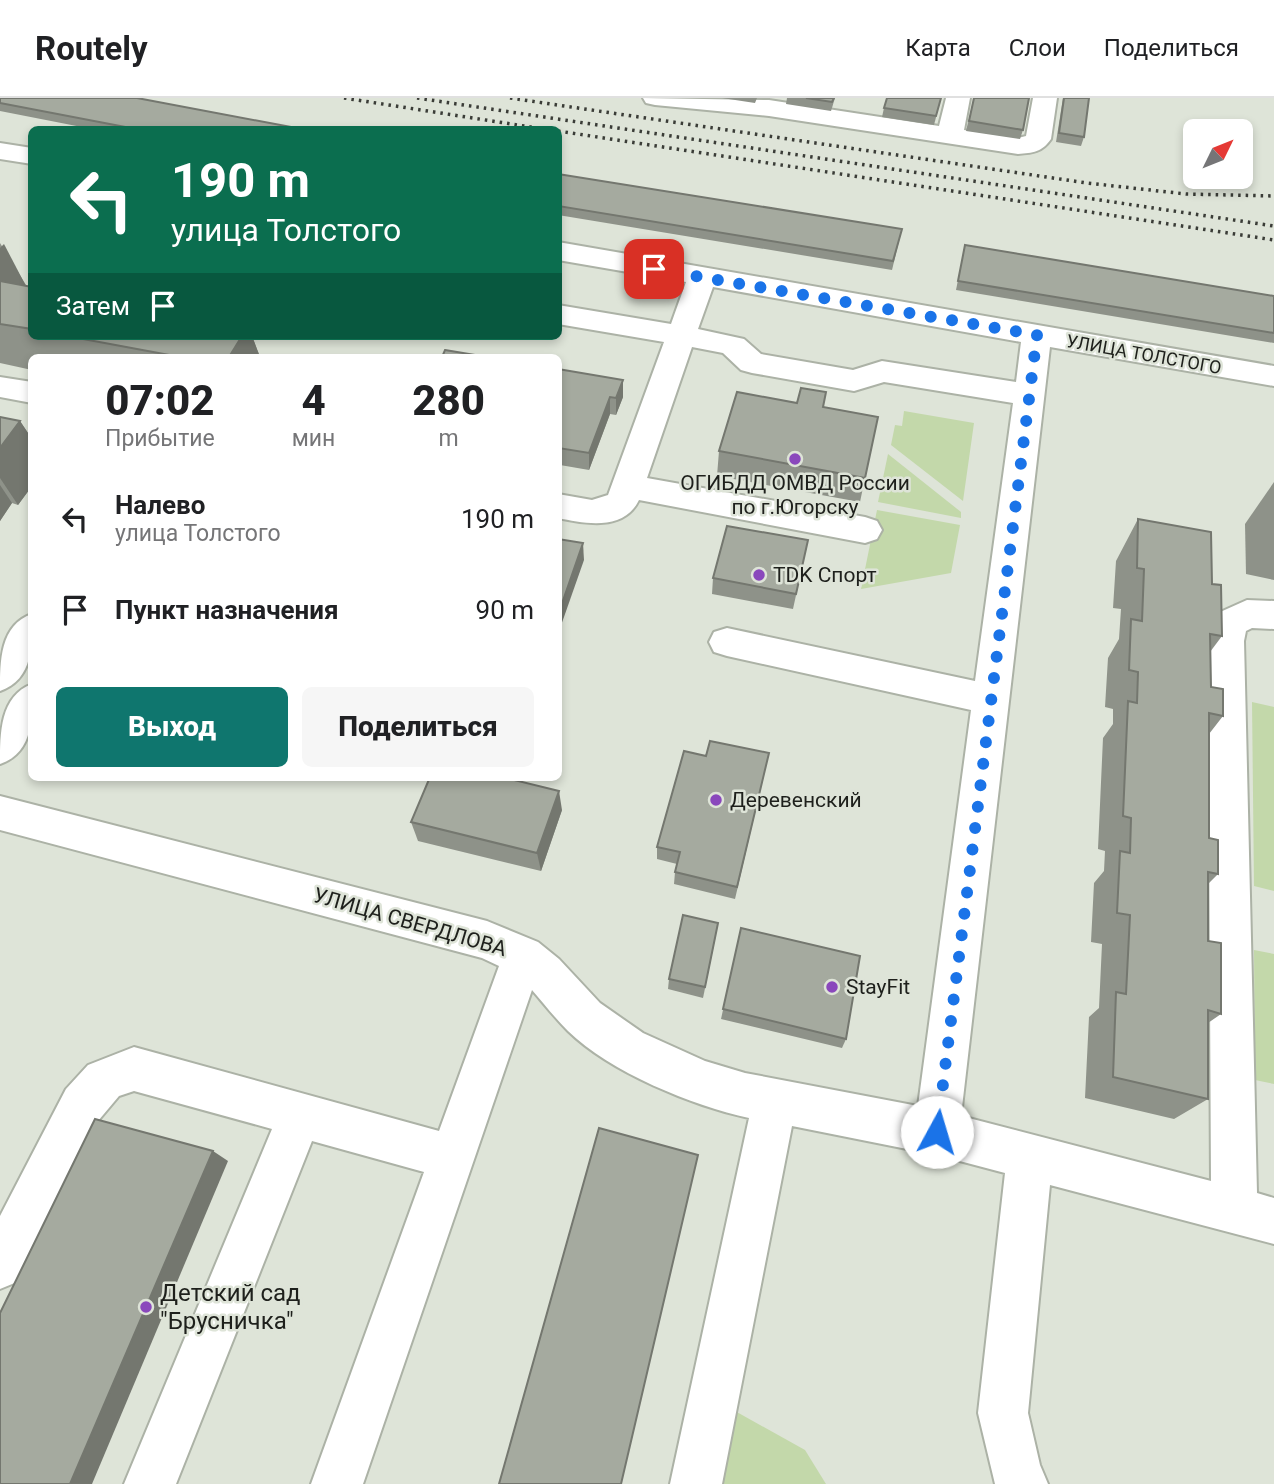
<!DOCTYPE html>
<html lang="ru">
<head>
<meta charset="utf-8">
<style>
  :root { --surface:#fff; --page:#f6f6f6; --text:#202124; --muted:#757577; --line:#e0e0e0; --accent:#0f766e }
  body { margin:0; font-family:Roboto,sans-serif; background:var(--page); color:var(--text); height:100vh; display:flex; flex-direction:column; font-size:26px; white-space:nowrap }
  * { box-sizing:border-box; margin:0 }
  p { font-size:23px; color:var(--muted) }
  .icon { flex:none; width:38px; height:38px; fill:none; stroke:currentColor; stroke-width:2; stroke-linecap:round; stroke-linejoin:round }
  .map { position:relative; flex:1; overflow:hidden }
  .sheet { position:absolute; left:28px; top:256px; width:534px; height:427px; display:flex; flex-direction:column; background:var(--surface); border-radius:10px; box-shadow:0 4px 10px #0003 }
  .sheet>* { flex:none }
  .hud { position:absolute; left:28px; top:28px; width:534px; height:214px; border-radius:10px; box-shadow:0 4px 10px #0003; background:#0b6e4f; color:#fff; overflow:hidden }
  .needle { width:46px; rotate:47deg }
  .controls { position:absolute; left:1183px; top:21px; display:grid; gap:14px }
  .controls a { display:grid; place-items:center; width:70px; height:70px; border-radius:10px; background:var(--surface); box-shadow:0 4px 10px #0003; font-size:35px }
  .pin { position:absolute; display:grid; place-items:center; width:60px; height:60px; color:#fff; margin:-30px; border-radius:14px; box-shadow:0 4px 10px #0006 }
  .me { position:absolute; width:77px; margin:-38px; rotate:6deg; stroke-linejoin:round; filter:drop-shadow(0 0 5px #0008) }
  .turn { display:flex; align-items:center; gap:24px; height:147px; padding:0 28px; font-size:32px }
  .turn .icon { width:91px; height:91px; stroke-width:2.5 }
  .turn b { display:block; font-size:49px; line-height:60px }
  .then { display:flex; align-items:center; height:66px; padding:0 28px; background:#0003; gap:14px; font-size:26px }
  .eta { display:flex; justify-content:space-evenly; align-items:center; height:119px; text-align:center }
  .eta b { font-size:42px; font-weight:800; line-height:49px }
  .button { display:flex; gap:14px; margin-top:auto; padding:14px 28px }
  .button a { flex:1; height:80px; border-radius:10px; background:var(--accent); color:#fff; font-size:28px; font-weight:800; line-height:80px; text-align:center }
  .button a+a { background:var(--page); color:var(--text) }
  ul { padding:0; list-style:none }
  li { display:flex; align-items:center; gap:21px; height:91px; padding:0 28px }
  li div { flex:1 }
  li b { display:block; font-size:26px }
  li em { font-style:normal }
  header { display:flex; align-items:center; gap:42px; box-sizing:border-box; height:98px; padding:0 35px; background:var(--surface); border-bottom:2px solid var(--line) }
  header strong { font-size:33px }
  nav { display:flex; gap:38px; margin-inline-start:auto; font-size:24px }
  .map>svg:first-child { display:block }
</style>
</head>
<body>
<header>
<strong>Routely</strong>
<nav><a>Карта</a><a>Слои</a><a>Поделиться</a></nav>
</header>
<div class="map">
<svg width="1274" height="1386" viewBox="0 0 1274 1386">
  <rect width="100%" height="100%" fill="#dee4d8"/>
  <g fill="#c3d8aa">
    <path d="M904 313 974 325 963 403 891 347 895 327 902 328Z"/>
    <path d="M888 356 961 414V420L878 404Z"/>
    <path d="M877 412 960 427 951 475 861 491Z"/>
    <path d="M1252 604 1274 609V793L1254 788Z"/>
    <path d="M1254 852 1274 856V986L1255 982Z"/>
    <path d="M735 1313 805 1352 826 1386H720Z"/>
  </g>
  <g fill="none" stroke-linecap="round" stroke-linejoin="round">
    <g stroke="#acb2a6" stroke-width="4">
      <g id="minor">
        <path d="M643 0 769 2 939 28 946 0H970L964 32 1018 40 1026 38 1033 0H1057L1051 41C1042 54 1033 55 1018 56L769 18 655 7 646 5Z"/>
        <path d="M0 45 32 50V66L0 61Z"/>
        <path d="M558 144 1274 268V288L1050 249 961 1018 1211 1083 1208 543 1218 515 1247 502 1274 503V531L1252 530 1246 533 1244 543 1257 1095 1274 1100V1146L1050 1087 1028 1315 1040 1367 1048 1386H995L978 1315 1005 1075 937 1057 792 1028 722 1386H670L749 1020C693 1008 610 974 568 933 556 921 544 906 532 892L363 1386H311L424 1074 312 1043 176 1386H124L272 1031 134 993 119 998 98 1023 17 1184 0 1191V1118L66 991 88 967 134 949 439 1033 499 868 482 860 0 732V698L487 823 538 844 559 861 600 905 643 935 705 963 745 975 918 1008 971 612 727 558 714 554 709 544 714 534 727 530 975 583 1013 305 884 284 854 293 752 275 741 272 723 255 692 249 647 380 865 419 877 423 882 432 877 441 865 445 639 402C624 433 586 426 558 420V396L592 402 608 397 664 244 558 226V207L671 226 686 184 558 162ZM713 189 1021 244 1016 284 882 263 853 272 761 256 744 241 698 231Z"/>
        <path d="M0 279 32 284V305L0 299Z"/>
        <path d="M32 516C32 546 34 581 0 593 0 563 0 527 32 516Z"/>
        <path d="M32 586C32 617 35 654 0 666 0 635 0 598 32 586Z"/>
      </g>
    </g>
    <use href="#minor" fill="#fff" fill-rule="evenodd"/>
    <g stroke="#3a3c37" stroke-width="3.5" stroke-dasharray="2.5 5" stroke-linecap="butt">
      <path d="M344 0 550 32"/>
      <path d="M417 0 1274 128"/>
      <path d="M510 0 1087 85 1186 96 1274 98"/>
      <path d="M558 33 1274 142"/>
    </g>
  </g>
  <g fill="#8e9289">
    <path d="M0 0 307 32H97L0 13Z"/>
    <path d="M722 0H757L755 5Z"/>
    <path d="M787 0H835L831 13 786 6Z"/>
    <path d="M941 0 934 27 882 19 884 10Z"/>
    <path d="M974 0 1023 32 1020 41 966 33Z"/>
    <path d="M1063 0H1089L1084 39 1081 48 1056 44Z"/>
    <path d="M558 76 902 131 892 172 558 117Z"/>
    <path d="M0 145 26 187 32 189V238H252L260 259H32V272L0 265Z"/>
    <path d="M965 147 1274 198V245L956 192Z"/>
    <path d="M558 271 623 299 616 317 610 316 589 372 560 367 558 372Z"/>
    <path d="M826 294 823 309 865 380 860 404 717 378 719 353 797 305Z"/>
    <path d="M0 319 20 323 32 341V388L18 407 12 405 0 423Z"/>
    <path d="M1274 384V482L1246 476 1245 426Z"/>
    <path d="M1138 421 1212 486 1222 538 1210 554 1211 589 1223 618 1209 636V740L1218 776 1208 786V843L1221 916 1208 925V1001L1174 1021 1085 1000 1089 919 1099 910 1102 846 1091 844 1094 785 1104 773 1105 753 1098 751 1103 640 1113 626V611L1105 609 1108 560 1119 541 1121 511 1113 510 1116 463Z"/>
    <path d="M808 442 793 511 712 496 713 480Z"/>
    <path d="M769 655 735 801 674 786 675 774 677 766 657 761V749L706 658Z"/>
    <path d="M562 712 541 773 418 743 411 724Z"/>
    <path d="M741 830 846 941 842 950 721 921Z"/>
    <path d="M716 837 703 900 668 891 669 881Z"/>
  </g>
  <g fill="#74776f">
    <path d="M4 146 28 192 0 225V150Z"/>
    <path d="M242 238H252L260 259H229Z"/>
    <path d="M623 282V299L616 317V300Z"/>
    <path d="M610 299V316L589 372V355Z"/>
    <path d="M20 323 32 341V388L18 407 0 380V350Z"/>
    <path d="M559 350 560 367 558 372V352Z"/>
    <path d="M0 387 12 405 0 423Z"/>
    <path d="M583 445 584 462 558 536V517Z"/>
    <path d="M559 693 562 712 541 773 537 755Z"/>
    <path d="M213 1053 228 1063 92 1386H70Z"/>
  </g>
  <g fill="#a5aa9f" stroke="#74776f" stroke-width="2">
    <path d="M0 0H137L307 32H141L0 5Z"/>
    <path d="M806 0H834L832 4Z"/>
    <path d="M887 0H941L936 18 884 10Z"/>
    <path d="M974 0H1029L1023 32 969 23Z"/>
    <path d="M1064 0H1089L1084 39 1059 35Z"/>
    <path d="M558 76 902 131 893 163 558 108Z"/>
    <path d="M965 147 1274 198V235L958 183Z"/>
    <path d="M0 183 32 189V231L0 226Z"/>
    <path d="M67 238H242L229 259H180Z"/>
    <path d="M445 252 487 259H442Z"/>
    <path d="M558 271 623 282 616 300 610 299 589 355 559 350 558 352Z"/>
    <path d="M801 290 826 294 823 309 878 319 865 380 719 353 737 294 797 305Z"/>
    <path d="M0 319 20 323 0 350Z"/>
    <path d="M1138 421 1211 434 1212 486 1221 487 1222 538 1210 536 1211 589 1223 591V618L1209 615V740L1218 742V776L1208 774V843L1221 845V916L1208 912V1001L1113 979 1116 894 1126 896 1130 817 1117 815 1120 753 1130 755 1131 720 1123 718 1128 603 1137 605 1138 574 1129 572 1131 521 1142 523 1144 471 1137 470Z"/>
    <path d="M727 428 808 442 796 496 713 480Z"/>
    <path d="M558 441 583 445 558 517Z"/>
    <path d="M710 643 769 655 737 789 675 774 680 754 657 749 684 653 706 658Z"/>
    <path d="M430 679H502L559 693 537 755 411 724Z"/>
    <path d="M683 817 718 825 705 889 669 881Z"/>
    <path d="M741 830 860 858 846 941 723 911Z"/>
    <path d="M95 1021 213 1053 70 1386H0V1215Z"/>
    <path d="M599 1030 698 1057 621 1386H499Z"/>
  </g>
  <g fill="none" stroke-linecap="round" stroke-linejoin="round">
    <path stroke="#1a73e8" stroke-width="12" stroke-dasharray="0 21.6" d="M654 171 1037 237 937 1034"/>
  </g>
  <g fill="#8a48bc" stroke="#dee4d8" stroke-width="2.5">
    <circle cx="795" cy="361" r="7"/>
    <circle cx="759" cy="477" r="7"/>
    <circle cx="716" cy="702" r="7"/>
    <circle cx="832" cy="889" r="7"/>
    <circle cx="146" cy="1209" r="7"/>
  </g>
  <g text-anchor="middle" dominant-baseline="central" stroke-width="5" stroke-linejoin="round" paint-order="stroke">
    <g font-size="18" fill="#1e201c" stroke="#dee4d8">
      <text transform="translate(1144 256) rotate(10)">УЛИЦА ТОЛСТОГО</text>
    </g>
    <g font-size="21" fill="#1e201c" stroke="#dee4d8" text-anchor="start">
      <text x="795" y="385" text-anchor="middle">ОГИБДД ОМВД России<tspan x="795" dy="24">по г.Югорску</tspan></text>
      <text x="773" y="477">TDK Спорт</text>
      <text x="730" y="702">Деревенский</text>
      <text x="846" y="889">StayFit</text>
    </g>
    <g font-size="21" fill="#1e201c" stroke="#dee4d8">
      <text transform="translate(410 824) rotate(16)">УЛИЦА СВЕРДЛОВА</text>
    </g>
    <g font-size="24" fill="#1e201c" stroke="#dee4d8" text-anchor="start">
      <text x="160" y="1195">Детский сад<tspan x="160" dy="28">"Брусничка"</tspan></text>
    </g>
  </g>
</svg>
<div class="controls">
<a><svg class="needle" viewBox="-14 -14 28 28"><path d="M0-13l5 13h-10z" fill="#e53935"/><path d="M0 13l5-13h-10z" fill="#757577"/></svg></a>
</div>
<div class="pin" style="left:654px;top:171px;background:#d93025"><svg class="icon" aria-label="arrive" viewBox="0 0 24 24"><path d="M6 21V4h12l-3 4 3 4H6"/></svg></div>
<svg class="me" style="left:937px;top:1034px" viewBox="-20 -20 40 40"><circle r="19" fill="#fff"/><path d="M0-13L10 11 0 6-10 11z" fill="#1a73e8"/></svg>
<div class="hud">
<div class="turn"><svg class="icon" aria-label="left" viewBox="0 0 24 24"><path d="M17 20v-9H6M10 6l-5 5 5 5"/></svg><div><b>190 m</b>улица Толстого</div></div>
<div class="then">Затем<svg class="icon" aria-label="arrive" viewBox="0 0 24 24"><path d="M6 21V4h12l-3 4 3 4H6"/></svg></div>
</div>
<section class="sheet">
<div class="eta">
<div><b>07:02</b><p>Прибытие</p></div>
<div><b>4</b><p>мин</p></div>
<div><b>280</b><p>m</p></div>
</div>
<ul>
<li><svg class="icon" aria-label="left" viewBox="0 0 24 24"><path d="M17 20v-9H6M10 6l-5 5 5 5"/></svg><div><b>Налево</b><p>улица Толстого</p></div><em>190 m</em></li>
<li><svg class="icon" aria-label="arrive" viewBox="0 0 24 24"><path d="M6 21V4h12l-3 4 3 4H6"/></svg><div><b>Пункт назначения</b></div><em>90 m</em></li>
</ul>
<div class="button"><a>Выход</a><a>Поделиться</a></div>
</section>
</div>
</body>
</html>
